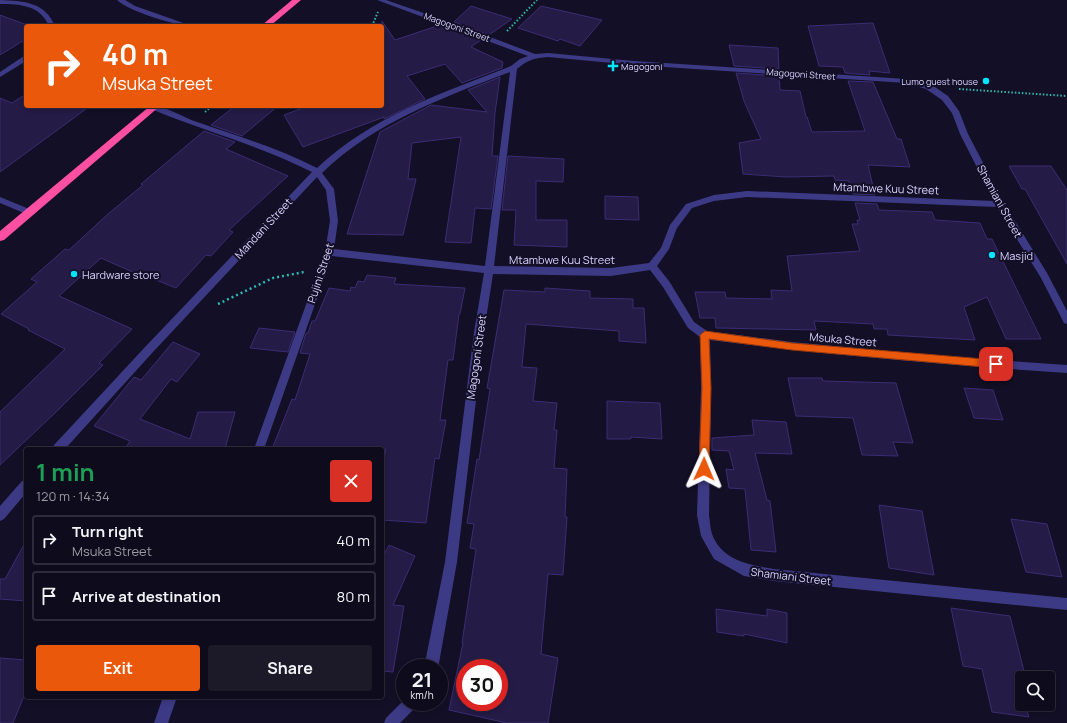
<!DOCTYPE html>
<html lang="en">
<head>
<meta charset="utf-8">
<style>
  :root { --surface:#0e0b1c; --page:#1c1929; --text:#f1f3f6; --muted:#9b9ba3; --line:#2e2b3b; --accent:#ea580c }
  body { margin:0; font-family:Manrope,sans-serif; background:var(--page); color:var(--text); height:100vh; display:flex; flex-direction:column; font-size:15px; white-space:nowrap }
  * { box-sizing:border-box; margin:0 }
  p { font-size:13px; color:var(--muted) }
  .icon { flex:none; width:22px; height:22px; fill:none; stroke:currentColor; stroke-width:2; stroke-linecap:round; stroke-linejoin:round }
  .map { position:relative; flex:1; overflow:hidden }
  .panel { position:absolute; left:24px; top:447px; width:360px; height:252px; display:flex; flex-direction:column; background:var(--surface); border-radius:4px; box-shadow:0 2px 6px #0003,0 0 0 1px var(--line) }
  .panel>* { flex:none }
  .banner { position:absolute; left:24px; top:24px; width:360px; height:84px; border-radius:4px; box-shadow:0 2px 6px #0003,0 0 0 1px var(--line); background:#ea580c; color:#fff; overflow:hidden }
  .buttons { position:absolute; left:1015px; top:671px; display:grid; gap:8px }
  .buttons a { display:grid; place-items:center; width:40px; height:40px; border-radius:4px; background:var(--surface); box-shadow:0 2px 6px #0003,0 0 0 1px var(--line); font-size:20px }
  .speed { position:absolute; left:396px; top:659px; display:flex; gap:8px; font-size:20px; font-weight:700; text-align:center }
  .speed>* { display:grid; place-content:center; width:52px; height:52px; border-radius:50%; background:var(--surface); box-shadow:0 2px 6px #0003,0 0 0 1px var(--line); line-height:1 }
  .speed small { font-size:10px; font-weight:400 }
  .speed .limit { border:6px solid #d22; background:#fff; color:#111 }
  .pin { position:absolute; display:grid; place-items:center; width:34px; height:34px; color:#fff; margin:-17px; border-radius:8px; box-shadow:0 2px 6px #0006 }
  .me { position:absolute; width:44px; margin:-22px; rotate:1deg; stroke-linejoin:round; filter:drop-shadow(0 0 3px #0008) }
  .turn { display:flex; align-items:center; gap:14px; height:84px; padding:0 12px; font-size:18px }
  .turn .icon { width:52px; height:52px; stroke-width:2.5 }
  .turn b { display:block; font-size:28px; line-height:34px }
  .round { display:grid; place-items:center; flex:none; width:42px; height:42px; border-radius:4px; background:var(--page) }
  .head { display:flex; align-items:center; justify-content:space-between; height:68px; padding:0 12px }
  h1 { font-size:24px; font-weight:700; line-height:30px; color:#1e9e55 }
  .button { display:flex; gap:8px; margin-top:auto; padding:8px 12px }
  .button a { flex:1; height:46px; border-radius:4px; background:var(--accent); color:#fff; font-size:16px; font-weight:700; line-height:46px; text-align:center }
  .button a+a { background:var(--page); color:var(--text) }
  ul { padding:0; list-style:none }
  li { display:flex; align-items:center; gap:12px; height:50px; margin:0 8px 6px; padding:0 4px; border:2px solid var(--line); border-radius:4px }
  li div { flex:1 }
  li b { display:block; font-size:15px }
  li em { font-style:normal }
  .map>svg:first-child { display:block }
</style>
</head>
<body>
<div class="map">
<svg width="1067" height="723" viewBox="0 0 1067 723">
  <rect width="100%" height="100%" fill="#130f26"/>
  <g fill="#241b47" stroke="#3b2d73" fill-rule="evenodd">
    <path d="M471 6 512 19 489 35 454 22Z"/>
    <path d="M541 6 602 20 580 46 560 39 558 41 518 28Z"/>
    <path d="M0 15 30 26H26V39L0 55Z"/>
    <path d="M382 21 395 40 440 25 445 31 448 28 481 40 471 47 503 62 502 68 462 83 445 64 407 76 425 99 384 119V117L303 147 284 115 308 106H382Z"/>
    <path d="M873 23 890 73 869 71 870 75 845 73 843 67 819 66 808 26Z"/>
    <path d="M729 45 778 48 779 69 734 66Z"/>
    <path d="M736 73 779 76 780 90 800 91 806 117H807L812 132 865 131 848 81 873 82 897 139H901L910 167 868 165 875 195 853 194 849 181 835 180 834 176 786 177 743 174 739 143 761 139 744 101Z"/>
    <path d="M500 77 495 113 492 156H498L491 209 475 208 471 243 445 242 461 137 412 143 408 179H416L403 235 347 234 380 132 431 105 487 112 468 90Z"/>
    <path d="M26 94V106H90L0 172V98L12 103Z"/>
    <path d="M235 106H278L242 136 211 125Z"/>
    <path d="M204 131 235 142 226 149 288 176 229 230 233 232 211 256 206 255 176 288 146 276 144 277 101 258 59 296 132 329 99 363 103 365 57 411 0 465V412L65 349 28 330 29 329 1 314 37 282 31 279 65 249 69 250 108 214 143 185 141 184Z"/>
    <path d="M508 156 564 159 563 182 536 181V220H567V247L514 245 516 210H502Z"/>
    <path d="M1009 166H1051L1067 190V264L1025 189H1022Z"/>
    <path d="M605 196 638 197 639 220 605 219Z"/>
    <path d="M855 203 877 204 879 210 932 212 935 220 980 223 987 239H992L1041 339H1006L987 297 964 307 975 340 888 335 887 329H874L873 324 814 321 816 330 716 328 715 318H700L695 292H725L726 298 772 299 771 290 792 291 787 256 860 251 852 224H858L857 220H860Z"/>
    <path d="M367 275 396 278 394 284 465 288 460 314H459L453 360H448L440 420H446L439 459 435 458 426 523 382 520V467L386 449H272L292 399 295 400 310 354 300 353 306 333H308L312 321H315L329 288 350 291 351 287 355 288 358 281 364 282Z"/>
    <path d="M545 288 590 291V298L633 299V308H644L646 343 619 341V331L526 324 522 367 537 368 533 401 557 403 554 430H557L554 468 567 469 565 517H567L563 575 548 574 541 654 558 658 548 723H507L449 710 463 643H462L476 549 470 548 474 524 467 523 477 459 479 460 490 389 487 388 504 290 545 292ZM465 668H499V702H465Z"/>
    <path d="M259 328 295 332 288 352 250 348Z"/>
    <path d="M173 342 200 354 177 382 171 379 140 419 190 439 198 412H235L225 449H125L130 441 94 426 134 377 141 380Z"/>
    <path d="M788 378H822L823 381 896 383 913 443 893 442 898 456 862 455 853 418 796 416Z"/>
    <path d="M964 388 993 390 1003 420 974 418Z"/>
    <path d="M607 401 660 403 662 439 631 437V439H607Z"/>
    <path d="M752 420 786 422 792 454 755 453 767 500 770 501 776 552 751 550 745 489 729 488 726 469 734 470 729 451 712 450V438L754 435Z"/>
    <path d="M879 505 922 511 934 575 889 568Z"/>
    <path d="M1011 519 1047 524 1062 577 1026 572Z"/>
    <path d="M26 541V601L0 599V579H5Z"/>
    <path d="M389 545 415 556 393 605 404 606 393 672 382 671V559Z"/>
    <path d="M951 608 1010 616 1025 675 1018 674 1022 690V704H1025L1029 717 992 712 982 669 963 666Z"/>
    <path d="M716 609 767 616V609L787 613V643L744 634V636L717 632Z"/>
    <path d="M0 658 26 660V691L13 723H0Z"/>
  </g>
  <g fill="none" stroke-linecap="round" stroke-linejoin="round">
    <g stroke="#2fb8b0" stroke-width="2" stroke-dasharray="1.5 2" stroke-linecap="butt">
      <path d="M372 26 378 12"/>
      <path d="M507 31 537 0"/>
      <path d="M959 89 1067 96"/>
      <path d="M205 112 212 106"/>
    </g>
    <path stroke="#2fb8b0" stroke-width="2.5" stroke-dasharray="2 3" stroke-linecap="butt" d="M218 304 273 278 304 272"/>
    <g fill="#3d3a85" fill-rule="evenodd">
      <path d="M0 0C24 1 45 2 55 26H49C40 5 20 4 0 4Z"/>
      <path d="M117 0H125L135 6 192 26C177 26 128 11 117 0Z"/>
      <path d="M377 0H386L458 25 535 54 548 53 634 61 906 79 932 85 948 96 959 111 968 134 1004 203 1047 273 1067 311V324L1064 323 1041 278 997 207 747 197 714 201 692 208 677 228 669 249 657 266 669 281 694 322 707 331 792 342 938 356 1067 365V373C948 365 829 355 710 340L711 388 709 515C710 521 710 528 712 534 722 561 750 565 774 569L1067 598V610L774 581 744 576 714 559 701 536 697 515 701 388 700 337 688 328 663 287 650 270 611 276 493 274 484 332 457 562 439 663 438 668H424L445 562 474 332 484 273 332 256 264 449H254L325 252 330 221 326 190 317 177 153 352 65 449H53L54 445 146 346 312 172C261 146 204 131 151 109V106C167 106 182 117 197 122 237 136 278 148 317 168 372 116 442 93 511 66L520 59 528 56ZM548 57 634 65 906 83 926 89 942 100 952 113 960 134 994 201 747 191 714 195 686 204 670 225 661 248 649 263 611 268 494 266 517 69C527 60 535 58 548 57ZM510 72 485 266 334 249 338 221 334 189 322 173C375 122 442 98 510 72Z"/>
      <path d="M24 56H26V61L0 77V72Z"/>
      <path d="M0 197 34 211 35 213 31 216 0 203Z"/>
      <path d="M26 480V493L4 519 0 521V506L22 481Z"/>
      <path d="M163 697H177L168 723H154Z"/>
      <path d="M405 699V702H418L416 707 400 723H384L386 718Z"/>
    </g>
    <g fill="#ff4fa3" fill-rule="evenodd">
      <path d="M292 0H301L270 26H261Z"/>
      <path d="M150 106H160L4 240 0 241V231Z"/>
    </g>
  </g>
  <path fill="#ea580c" stroke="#983908" d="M705 331 792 343 996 360 999 361 1000 364 999 367 996 368 792 350 709 339 711 388 709 469 708 472 704 474 701 472 699 469 702 388 700 335Z"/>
  <g fill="#00e5ff" stroke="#130f26" stroke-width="1.5">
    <path d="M611 60h4v4h4v4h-4v4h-4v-4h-4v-4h4z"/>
    <circle cx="986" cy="81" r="4"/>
    <circle cx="992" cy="255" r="4"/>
    <circle cx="74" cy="274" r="4"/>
  </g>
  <g text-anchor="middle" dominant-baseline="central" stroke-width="4" stroke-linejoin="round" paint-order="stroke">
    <g font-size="9" fill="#d9d4ff" stroke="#130f26">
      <text transform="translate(457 27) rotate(20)">Magogoni Street</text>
      <text transform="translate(801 74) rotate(4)">Magogoni Street</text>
    </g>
    <g font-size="9" fill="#d9d4ff" stroke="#130f26" text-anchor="start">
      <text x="621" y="66">Magogoni</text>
      <text x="978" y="81" text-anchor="end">Lumo guest house</text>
    </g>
    <g font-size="11" fill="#d9d4ff" stroke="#130f26">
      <text transform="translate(886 188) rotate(2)">Mtambwe Kuu Street</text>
      <text transform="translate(1000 201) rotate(61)">Shamiani Street</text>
      <text transform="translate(263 228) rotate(-47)">Mandani Street</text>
      <text x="562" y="259">Mtambwe Kuu Street</text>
      <text transform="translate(320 273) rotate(-72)">Pujini Street</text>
      <text transform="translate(843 339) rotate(5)">Msuka Street</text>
      <text transform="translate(476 357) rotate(-82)">Magogoni Street</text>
      <text transform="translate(791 576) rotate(7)">Shamiani Street</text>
    </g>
    <g font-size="11" fill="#d9d4ff" stroke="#130f26" text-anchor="start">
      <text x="1000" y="255">Masjid</text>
      <text x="82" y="274">Hardware store</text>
    </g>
  </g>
</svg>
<div class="buttons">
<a><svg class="icon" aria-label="search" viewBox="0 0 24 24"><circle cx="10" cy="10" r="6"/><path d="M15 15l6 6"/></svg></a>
</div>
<div class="speed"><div>21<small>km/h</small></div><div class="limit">30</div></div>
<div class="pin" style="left:996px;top:364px;background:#d93025"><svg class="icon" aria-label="arrive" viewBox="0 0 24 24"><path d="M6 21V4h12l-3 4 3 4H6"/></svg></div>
<svg class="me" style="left:704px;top:469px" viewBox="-20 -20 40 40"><path d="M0-17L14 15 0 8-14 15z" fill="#ea580c" stroke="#fff" stroke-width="4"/></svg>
<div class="banner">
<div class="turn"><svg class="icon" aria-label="right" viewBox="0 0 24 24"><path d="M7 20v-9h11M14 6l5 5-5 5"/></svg><div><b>40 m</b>Msuka Street</div></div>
</div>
<section class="panel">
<div class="head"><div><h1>1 min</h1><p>120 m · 14:34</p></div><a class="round" style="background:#d93025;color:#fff"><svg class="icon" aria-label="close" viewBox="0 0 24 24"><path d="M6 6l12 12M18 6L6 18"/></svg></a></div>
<ul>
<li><svg class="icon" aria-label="right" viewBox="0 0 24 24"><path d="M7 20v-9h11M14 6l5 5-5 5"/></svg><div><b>Turn right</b><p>Msuka Street</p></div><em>40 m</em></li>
<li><svg class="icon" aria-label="arrive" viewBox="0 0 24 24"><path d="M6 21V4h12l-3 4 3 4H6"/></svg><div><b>Arrive at destination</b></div><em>80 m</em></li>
</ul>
<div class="button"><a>Exit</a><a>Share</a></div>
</section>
</div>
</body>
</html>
